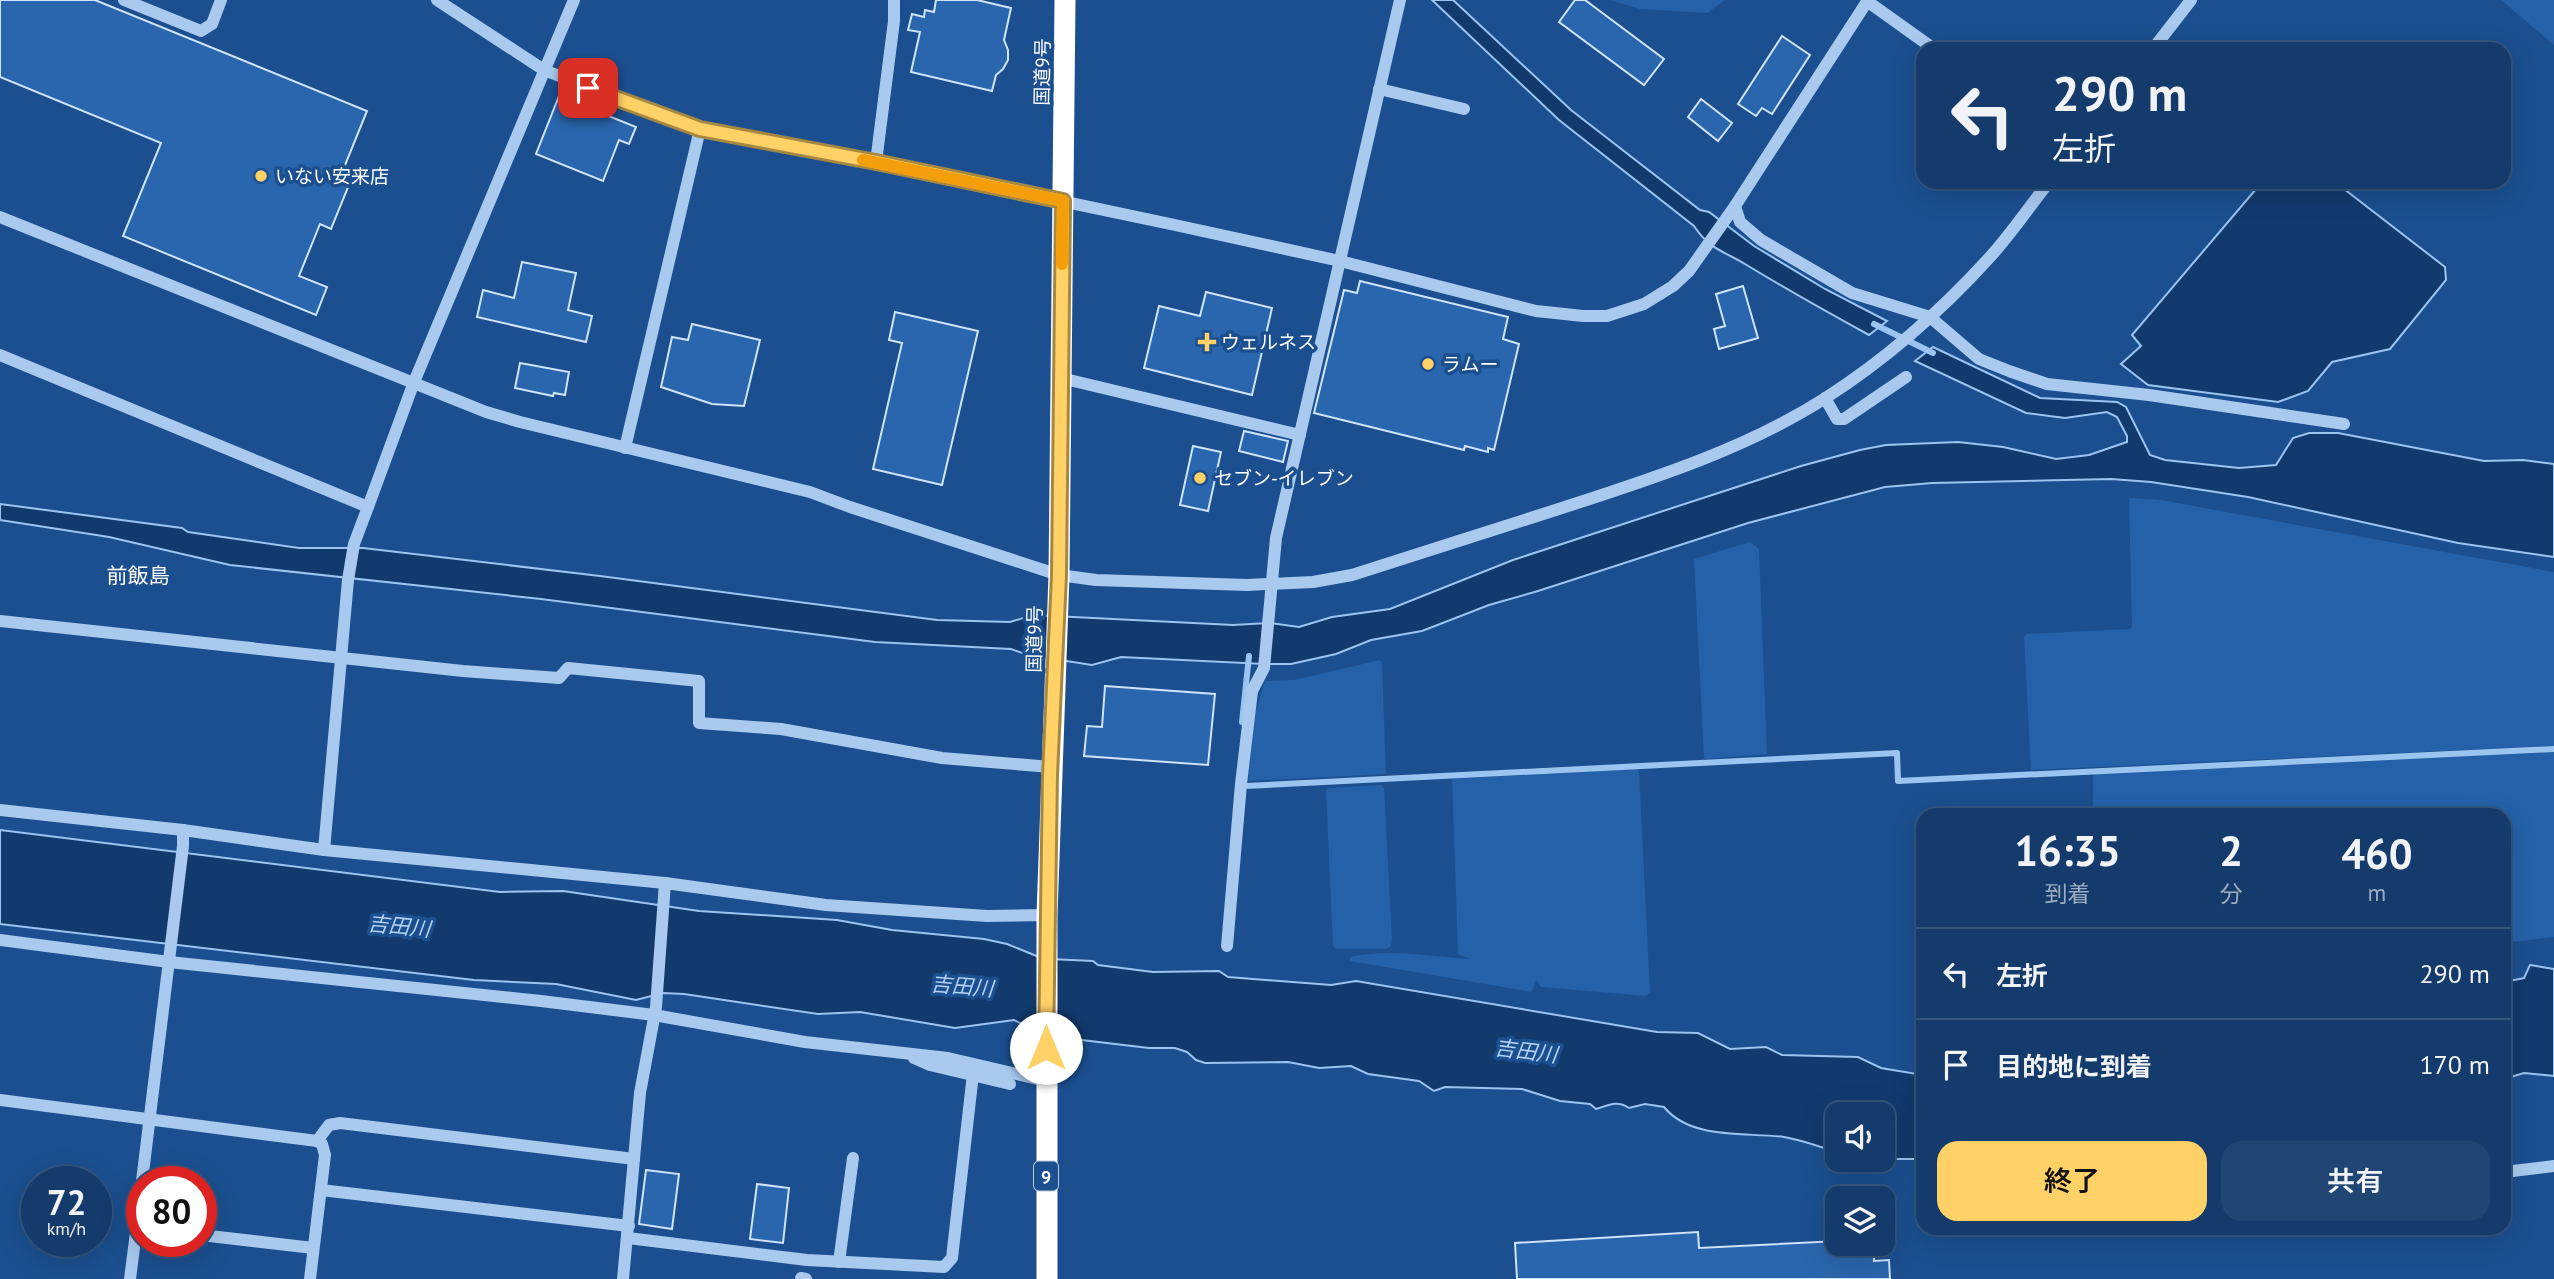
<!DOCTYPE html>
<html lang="ja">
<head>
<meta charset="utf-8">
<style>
  :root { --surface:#143b6b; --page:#214673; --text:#f1f3f6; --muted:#9dadc1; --line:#33557e; --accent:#ffd166 }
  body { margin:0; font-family:"PT Sans","Noto Sans JP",sans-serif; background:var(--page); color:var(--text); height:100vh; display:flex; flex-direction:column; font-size:26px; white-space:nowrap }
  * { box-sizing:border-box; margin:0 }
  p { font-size:23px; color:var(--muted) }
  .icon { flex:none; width:38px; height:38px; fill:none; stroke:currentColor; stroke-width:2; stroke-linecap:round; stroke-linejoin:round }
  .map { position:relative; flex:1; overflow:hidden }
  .sheet { position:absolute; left:1916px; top:808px; width:595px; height:427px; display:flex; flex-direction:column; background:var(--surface); border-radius:21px; box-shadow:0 7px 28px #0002,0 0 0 2px var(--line) }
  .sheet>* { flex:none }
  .hud { position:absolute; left:1916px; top:42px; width:595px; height:147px; border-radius:21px; box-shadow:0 7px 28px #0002,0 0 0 2px var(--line); background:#143b6b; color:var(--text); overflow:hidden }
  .controls { position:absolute; left:1825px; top:1102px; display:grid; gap:14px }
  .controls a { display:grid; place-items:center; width:70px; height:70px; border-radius:14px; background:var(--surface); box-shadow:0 7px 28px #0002,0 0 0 2px var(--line); font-size:35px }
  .speed { position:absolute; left:21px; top:1166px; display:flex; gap:14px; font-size:35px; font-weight:700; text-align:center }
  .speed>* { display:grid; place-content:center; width:91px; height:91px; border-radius:50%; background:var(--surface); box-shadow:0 7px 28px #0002,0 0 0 2px var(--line); line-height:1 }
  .speed small { font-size:18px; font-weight:400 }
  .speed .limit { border:10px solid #d22; background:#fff; color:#111 }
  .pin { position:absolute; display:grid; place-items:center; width:60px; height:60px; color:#fff; margin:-30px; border-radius:14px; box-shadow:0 4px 10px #0006 }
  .me { position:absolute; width:77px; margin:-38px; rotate:0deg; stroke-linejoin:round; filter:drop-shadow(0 0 5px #0008) }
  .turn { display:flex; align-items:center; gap:24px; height:147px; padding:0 21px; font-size:32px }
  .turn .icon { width:91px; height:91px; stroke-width:2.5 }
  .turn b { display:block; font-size:49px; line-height:60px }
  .eta { display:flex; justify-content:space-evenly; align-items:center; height:119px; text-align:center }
  .eta b { font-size:42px; font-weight:600; line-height:49px }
  .button { display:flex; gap:14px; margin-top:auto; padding:14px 21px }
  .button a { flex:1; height:80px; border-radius:21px; background:var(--accent); color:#111; font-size:28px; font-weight:600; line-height:80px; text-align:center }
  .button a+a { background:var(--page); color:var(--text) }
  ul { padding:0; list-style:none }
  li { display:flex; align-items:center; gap:21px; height:91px; padding:0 21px; border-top:2px solid var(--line) }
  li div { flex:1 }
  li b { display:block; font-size:26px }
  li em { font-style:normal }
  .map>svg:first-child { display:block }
</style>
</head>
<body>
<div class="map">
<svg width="2554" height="1279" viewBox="0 0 2554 1279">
  <rect width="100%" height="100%" fill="#1b4f8f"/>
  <g fill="#2461a8">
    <path d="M1610 0H1725L1707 13 1640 9Z"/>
    <path d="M2501 0H2554V45Z"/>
    <path d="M2129 498 2161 500 2554 572V746L2031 770 2024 637 2026 634 2129 629 2132 627Z"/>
    <path d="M1750 542 1759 549 1767 754 1706 759 1704 758 1694 559Z"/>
    <path d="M1380 660 1382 663 1386 774 1248 781 1255 714 1265 681 1294 680Z"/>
    <path d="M2554 752V937L2504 943V816L2093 815V773Z"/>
    <path d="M1637 769 1639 771 1650 992 1646 996 1541 987 1536 980 1532 992 1350 961V957C1391 948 1429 957 1470 959L1458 954 1452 779Z"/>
    <path d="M1382 785 1384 788 1392 939 1391 946 1386 949H1336L1333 946 1326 791 1328 788Z"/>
  </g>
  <g fill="#123a6d" stroke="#9cc4f0" stroke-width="2">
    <path d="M1432 0H1453L1571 110 1700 210 1709 212 1754 246 1825 289 1887 321 1869 335C1827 312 1786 289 1745 264 1722 250 1710 250 1694 226L1559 120Z"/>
    <path d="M2262 182H2335L2445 267 2446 280 2390 349 2332 362 2308 391 2278 402 2148 385 2121 364 2141 346 2132 335Z"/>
    <path d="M1933 347 2040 398 2117 402 2126 407 2150 455 2165 460 2239 468 2276 465 2293 438 2309 433H2338L2484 461 2523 460 2554 464V557L2458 543 2248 497 2151 482 2111 479 1932 483 1885 487 1748 523 1538 591 1489 605 1422 631 1371 640 1336 654 1291 664H1266L1270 623 1299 627 1332 617 1390 609 1513 560 1801 466 1860 450 1886 445 1958 442 2003 447 2056 459 2089 455 2127 442V436L2117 417 2107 412 2065 418 2026 413 1915 361Z"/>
    <path d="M0 504 182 528 188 532 299 548H363L600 576 937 620 1010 622 1033 615 1233 625 1268 623 1264 664 1121 657 1092 665 1028 655 1011 649 875 642 541 599 230 565 109 537 0 520Z"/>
    <path d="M0 830 500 892 563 891 699 911 837 920 892 930 984 939 1007 944 1044 959V1035L1014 1020 955 1028 860 1012 818 1014 684 994 663 993 636 1000 556 984 474 980 0 924Z"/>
    <path d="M1050 959 1093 961 1098 965 1153 972 1219 971 1228 977 1331 985 1356 981 1657 1032 1698 1033 1730 1049 1766 1047 1782 1055 1858 1057 1881 1068 1923 1075V1159H1883V1115H1838L1837 1152C1820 1147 1802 1140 1784 1137 1745 1132 1691 1140 1664 1107L1645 1104 1629 1108C1617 1100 1609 1105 1596 1109L1590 1104 1560 1101 1522 1089 1445 1087 1434 1091 1419 1081 1368 1074 1351 1066 1319 1068 1288 1062 1205 1063 1196 1060 1187 1052 1175 1048H1149L1048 1036Z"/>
    <path d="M2530 965 2554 969V1076L2524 1073 2504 1079V982L2524 978Z"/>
  </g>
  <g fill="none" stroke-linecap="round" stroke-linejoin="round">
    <g stroke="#9cc4f0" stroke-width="6">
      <path d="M1874 324 1933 353"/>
      <path d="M1242 722 1249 656"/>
      <path d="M1245 786 1897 753 1898 781 2554 749"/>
    </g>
  </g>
  <g fill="#2a66ad" stroke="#cfe3fa" stroke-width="2">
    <path d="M0 0H95L367 111 341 175 351 180 331 229 320 224 299 276 327 287 316 315 123 236 161 143 0 77Z"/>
    <path d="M936 0H977L1011 8 1004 40 1008 50V60L1003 69 996 75 992 91 911 72 920 32 908 30 912 14 924 17 925 10 934 12Z"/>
    <path d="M1575 0H1585L1664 59 1644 85 1559 22Z"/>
    <path d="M1782 36 1810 55 1772 114 1762 108 1756 116 1738 104Z"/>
    <path d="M559 96 636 127 629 144 619 140 603 181 536 154Z"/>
    <path d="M1701 99 1732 123 1718 141 1688 117Z"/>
    <path d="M522 262 576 273 568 310 592 316 586 342 477 317 483 290 514 298Z"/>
    <path d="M1360 281 1508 317 1503 339 1519 344 1494 450 1488 448V452L1465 446 1464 450 1314 413 1344 290 1357 293Z"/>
    <path d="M1743 286 1758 338 1719 349 1714 329 1725 326 1716 294Z"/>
    <path d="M1206 292 1272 308 1252 395 1144 368 1159 306 1200 316Z"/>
    <path d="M895 312 978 331 942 485 873 469 902 343 889 340Z"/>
    <path d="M692 324 760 340 744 406 712 404 661 387 672 337 688 340Z"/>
    <path d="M520 363 569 372 565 395 554 393 553 396 515 388Z"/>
    <path d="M1244 431 1288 441 1283 462 1239 451Z"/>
    <path d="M1193 446 1221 452 1208 511 1180 505Z"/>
    <path d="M1105 686 1215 694 1208 765 1084 756 1087 726 1102 727Z"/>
    <path d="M646 1170 679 1174 672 1229 639 1224Z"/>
    <path d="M757 1184 789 1188 783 1243 750 1239Z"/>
    <path d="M1698 1232 1699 1248 1838 1241V1244H1874V1261L1889 1260 1890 1279H1517L1515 1243Z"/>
  </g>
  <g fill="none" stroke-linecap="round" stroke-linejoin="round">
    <g stroke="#a9c9ee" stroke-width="12">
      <path d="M124 0 201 31 212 24 221 0"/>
      <path d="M437 0 544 70 654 113 700 129 876 162 1175 225 1340 261 1536 311 1583 316H1607L1644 304 1673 286 1689 271 1735 206 1868 0"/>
      <path d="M1867 1 1934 49"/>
      <path d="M2153 49 2191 0"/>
      <path d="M1379 89 1464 109"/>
      <path d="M876 162 894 21V0"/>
      <path d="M1735 206 1740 222 1761 240 1852 293 1930 317 1979 359 2009 371 2047 384 2149 395 2344 424"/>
      <path d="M0 217 486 412 520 422 810 492 850 507 1059 575 1096 580 1247 585 1313 582 1352 575C1423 552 1494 530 1565 507 1654 478 1745 449 1824 399 1885 360 1942 310 1990 257 2011 234 2029 207 2049 182"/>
      <path d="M0 355 368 507 414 382 574 0"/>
      <path d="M1061 378 1300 435"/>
      <path d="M1825 398 1837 419H1844L1906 377"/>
      <path d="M625 448 700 129"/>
      <path d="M0 621 463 671 559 678 568 668 699 681V723L781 729 942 758 1051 767"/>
      <path d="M0 810 183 830 324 850 665 883 826 905 987 916 1047 915"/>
      <path d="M324 850 348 580 354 544 368 507"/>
      <path d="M0 940 169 962 541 1001 654 1015 805 1042 948 1058 1046 1081"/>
      <path d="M1227 946 1241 784 1252 691 1264 668 1276 538 1400 0"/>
      <path d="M914 1058 930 1065 1010 1084"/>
      <path d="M0 1100 317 1141 322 1144 325 1155 310 1279"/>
      <path d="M317 1141 329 1125 340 1123 634 1159"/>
      <path d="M2504 1172 2554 1166"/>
      <path d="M142 1181 183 846V830"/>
      <path d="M321 1190 629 1226"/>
      <path d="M201 1235 313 1248"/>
      <path d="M628 1238 807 1260 944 1267 952 1258 973 1074"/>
      <path d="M839 1262 853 1158"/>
      <path d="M801 1278 806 1279"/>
      <path d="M130 1279 142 1186"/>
      <path d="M623 1279 640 1093 656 1007 665 883"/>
    </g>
    <path stroke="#fff" stroke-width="21" d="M1047 1279V915L1059 575 1065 0"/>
  </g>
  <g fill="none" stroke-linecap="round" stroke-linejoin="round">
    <g stroke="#a68842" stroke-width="18">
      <path id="route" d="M588 88 700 129 876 162 1063 201 1059 575 1050 775 1046 1048"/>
    </g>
    <use href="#route" stroke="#ffd166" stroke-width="12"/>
    <path stroke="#f59e0b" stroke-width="12" d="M863 160 1063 201 1062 264"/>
  </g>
  <g fill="#ffd166" stroke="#1b4f8f" stroke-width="2.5">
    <circle cx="261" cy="176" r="7"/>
    <path d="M1203.5 331.5h7v7h7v7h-7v7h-7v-7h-7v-7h7z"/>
    <circle cx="1428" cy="364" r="7"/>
    <circle cx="1200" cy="478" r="7"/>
  </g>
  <g text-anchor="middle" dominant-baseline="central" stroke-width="7" stroke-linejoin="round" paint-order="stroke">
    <rect fill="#1b4f8f" stroke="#bbcadd" stroke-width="2" x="1034" y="1161.5" width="24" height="29" rx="5"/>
    <g font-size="18" font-weight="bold" fill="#fff">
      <text x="1046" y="1176">9</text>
    </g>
    <g font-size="19" fill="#fff" stroke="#1b4f8f">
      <text transform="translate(1042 72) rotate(-89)">国道9号</text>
      <text transform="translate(1034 639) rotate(-89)">国道9号</text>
    </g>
    <g font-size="19" fill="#fff" stroke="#1b4f8f" text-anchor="start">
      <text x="275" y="176">いない安来店</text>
      <text x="1221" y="342">ウェルネス</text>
      <text x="1442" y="364">ラムー</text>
      <text x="1214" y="478">セブン-イレブン</text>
    </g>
    <g font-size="21" fill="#fff" stroke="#1b4f8f">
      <text x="138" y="575">前飯島</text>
    </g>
    <g font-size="21" font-style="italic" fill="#b5d3f5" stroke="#1b4f8f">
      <text transform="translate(399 926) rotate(6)">吉田川</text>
      <text transform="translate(962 986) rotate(5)">吉田川</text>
      <text transform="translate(1526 1051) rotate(7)">吉田川</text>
    </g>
  </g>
</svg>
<div class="controls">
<a><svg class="icon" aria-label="sound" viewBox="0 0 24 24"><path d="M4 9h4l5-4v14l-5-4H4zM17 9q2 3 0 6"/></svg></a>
<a><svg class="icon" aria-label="layers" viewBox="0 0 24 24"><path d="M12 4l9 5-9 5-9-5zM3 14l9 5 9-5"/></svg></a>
</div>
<div class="speed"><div>72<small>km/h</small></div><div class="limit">80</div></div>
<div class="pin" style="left:588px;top:88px;background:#d93025"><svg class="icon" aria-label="arrive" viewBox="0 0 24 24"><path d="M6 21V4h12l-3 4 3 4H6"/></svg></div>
<svg class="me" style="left:1046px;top:1048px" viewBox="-20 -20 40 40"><circle r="19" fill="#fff"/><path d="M0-13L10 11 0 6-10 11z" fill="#ffd166"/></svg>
<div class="hud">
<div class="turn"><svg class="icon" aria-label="left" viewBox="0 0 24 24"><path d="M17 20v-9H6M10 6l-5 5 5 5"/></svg><div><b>290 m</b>左折</div></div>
</div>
<section class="sheet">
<div class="eta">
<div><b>16:35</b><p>到着</p></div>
<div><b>2</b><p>分</p></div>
<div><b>460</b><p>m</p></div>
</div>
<ul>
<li><svg class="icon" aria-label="left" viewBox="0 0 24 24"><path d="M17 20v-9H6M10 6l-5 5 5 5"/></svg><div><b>左折</b></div><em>290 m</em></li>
<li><svg class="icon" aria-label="arrive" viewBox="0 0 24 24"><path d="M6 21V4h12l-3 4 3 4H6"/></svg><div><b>目的地に到着</b></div><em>170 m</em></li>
</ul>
<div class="button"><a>終了</a><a>共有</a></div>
</section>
</div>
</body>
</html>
